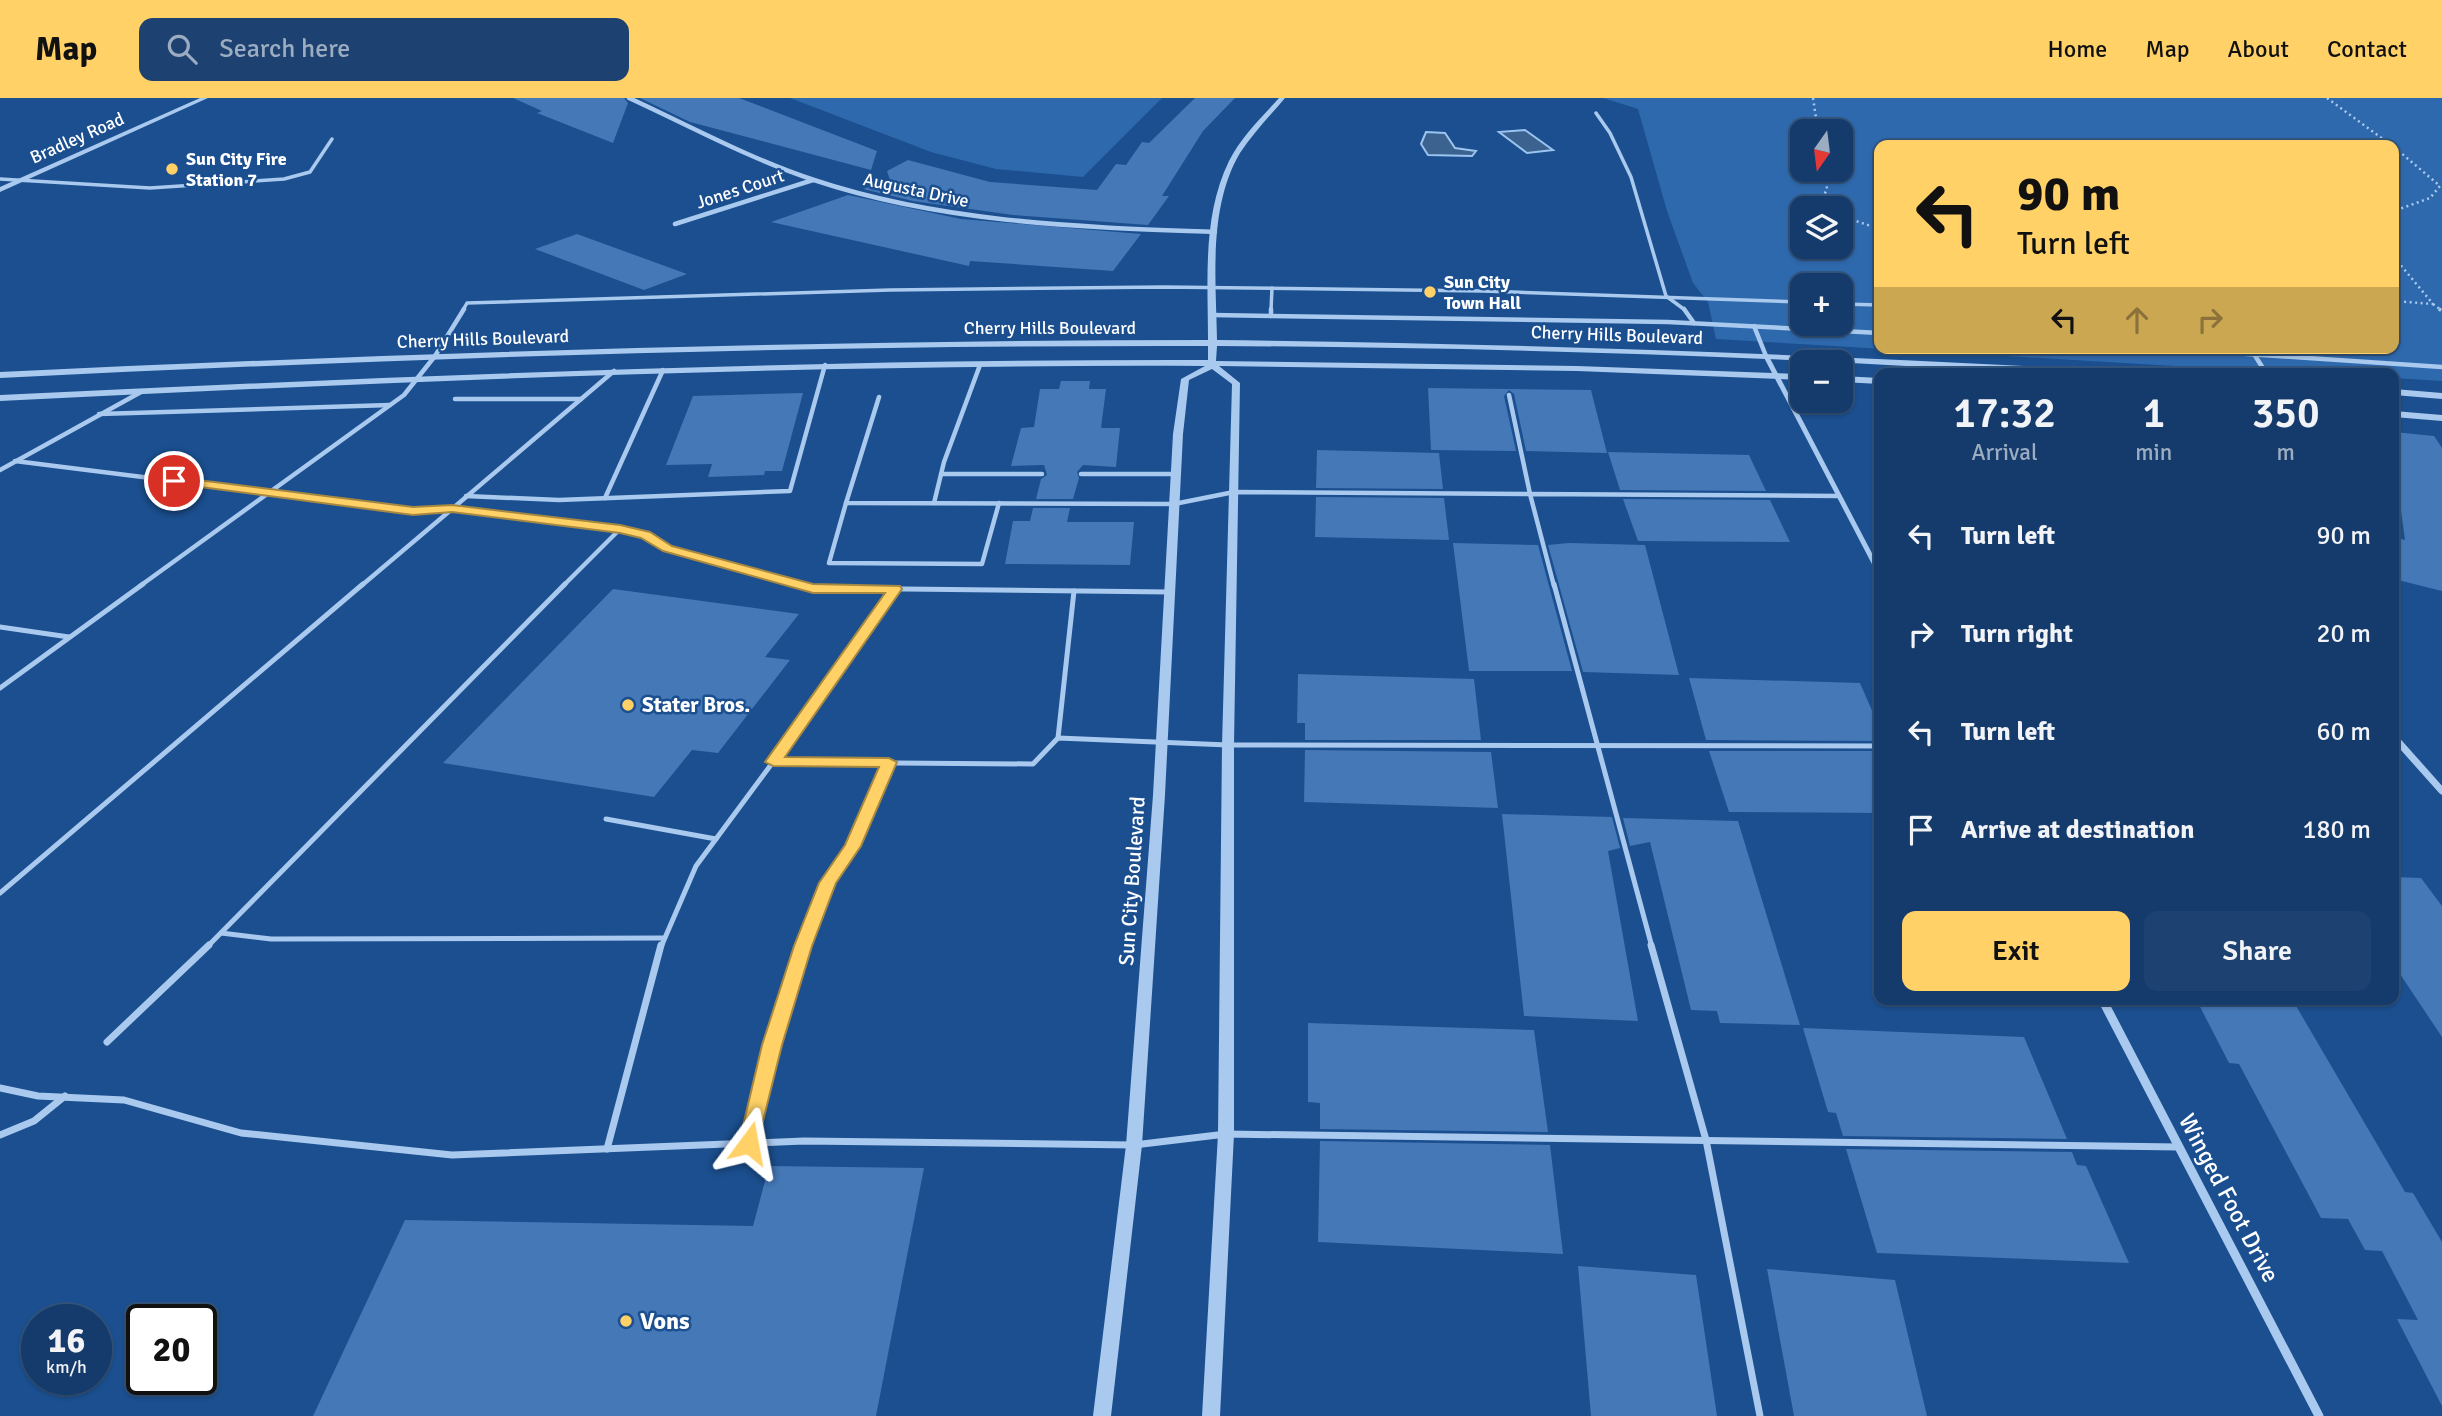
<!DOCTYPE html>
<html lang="en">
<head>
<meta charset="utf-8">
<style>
  :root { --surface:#143b6b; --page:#1d4271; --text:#f1f3f6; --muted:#9dadc1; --line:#33557e; --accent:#ffd166 }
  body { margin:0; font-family:Signika,sans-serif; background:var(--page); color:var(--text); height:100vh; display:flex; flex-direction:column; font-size:26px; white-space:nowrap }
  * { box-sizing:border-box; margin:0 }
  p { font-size:23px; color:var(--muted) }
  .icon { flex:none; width:38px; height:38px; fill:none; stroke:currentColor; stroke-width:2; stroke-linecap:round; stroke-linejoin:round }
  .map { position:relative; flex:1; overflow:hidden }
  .details { position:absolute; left:1874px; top:270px; width:525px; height:637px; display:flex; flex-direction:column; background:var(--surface); border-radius:14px; box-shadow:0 2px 5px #0004,0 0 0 2px var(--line) }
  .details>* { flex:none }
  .top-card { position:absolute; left:1874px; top:42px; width:525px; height:214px; border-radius:14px; box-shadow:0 2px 5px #0004,0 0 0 2px var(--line); background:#ffd166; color:#111; overflow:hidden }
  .needle { width:46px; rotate:194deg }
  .controls { position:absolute; left:1790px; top:21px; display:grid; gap:14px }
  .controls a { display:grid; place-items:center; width:63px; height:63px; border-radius:14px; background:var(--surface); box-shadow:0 2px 5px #0004,0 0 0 2px var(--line); font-size:35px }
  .speed { position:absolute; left:21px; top:1206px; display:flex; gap:14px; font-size:35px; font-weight:700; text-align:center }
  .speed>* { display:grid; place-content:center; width:91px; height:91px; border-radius:50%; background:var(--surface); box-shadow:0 2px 5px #0004,0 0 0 2px var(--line); line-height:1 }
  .speed small { font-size:18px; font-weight:400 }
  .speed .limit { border:4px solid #111; border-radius:10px; background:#fff; color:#111 }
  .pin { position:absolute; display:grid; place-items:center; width:60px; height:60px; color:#fff; margin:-30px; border:4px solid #fff; border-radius:50%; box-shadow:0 2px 7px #0007 }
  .me { position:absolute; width:77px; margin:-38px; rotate:13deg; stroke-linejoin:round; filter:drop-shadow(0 0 5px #0008) }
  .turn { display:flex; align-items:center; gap:24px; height:147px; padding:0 28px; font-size:32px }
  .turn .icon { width:91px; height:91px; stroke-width:2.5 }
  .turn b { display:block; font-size:49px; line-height:60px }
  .lanes { display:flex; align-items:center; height:66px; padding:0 28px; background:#0003; justify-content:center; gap:35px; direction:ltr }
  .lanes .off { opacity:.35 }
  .eta { display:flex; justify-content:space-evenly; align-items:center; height:119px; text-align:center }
  .eta b { font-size:42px; font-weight:600; line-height:49px }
  .button { display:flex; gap:14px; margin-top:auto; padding:14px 28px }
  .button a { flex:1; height:80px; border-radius:14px; background:var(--accent); color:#111; font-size:28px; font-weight:600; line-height:80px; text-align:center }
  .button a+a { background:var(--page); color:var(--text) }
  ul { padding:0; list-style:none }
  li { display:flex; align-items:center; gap:21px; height:98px; padding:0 28px }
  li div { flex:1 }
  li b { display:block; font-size:26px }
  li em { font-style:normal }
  header { display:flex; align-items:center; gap:42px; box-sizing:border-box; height:98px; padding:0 35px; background:var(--accent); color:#111 }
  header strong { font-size:33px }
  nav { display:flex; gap:38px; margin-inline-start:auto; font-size:24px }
  .search { width:490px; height:63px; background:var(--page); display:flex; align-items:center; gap:18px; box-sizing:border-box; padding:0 24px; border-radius:14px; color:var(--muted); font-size:26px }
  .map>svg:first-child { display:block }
</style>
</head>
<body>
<header>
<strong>Map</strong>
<div class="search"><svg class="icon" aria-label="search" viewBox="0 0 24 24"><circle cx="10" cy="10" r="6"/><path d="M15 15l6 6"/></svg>Search here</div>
<nav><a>Home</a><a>Map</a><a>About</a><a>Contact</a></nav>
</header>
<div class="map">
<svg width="2442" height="1318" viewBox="0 0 2442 1318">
  <rect width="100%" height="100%" fill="#1b4f8f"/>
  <g fill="#2e69ad" fill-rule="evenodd">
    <path d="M790 0H1162L1083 79 996 71 931 54Z"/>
    <path d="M1603 0H2442V283L2394 280V275H2294L1716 241 1708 204 1693 185 1667 113 1638 11ZM1802 33H1841V72H1802ZM1880 47H2394V250H1880ZM1802 110H1841V149H1802ZM1802 187H1841V226H1802Z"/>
  </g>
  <g fill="#3c6290" stroke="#9cc4f0" stroke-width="2">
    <path d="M1525 32 1553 52 1527 55 1499 34Z"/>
    <path d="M1426 34 1445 35 1455 50 1476 53 1472 58 1428 57 1421 46Z"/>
  </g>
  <g fill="#4478b7">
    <path d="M513 0H624L628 5 613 45 537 15 542 13Z"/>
    <path d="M640 0H739L877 53 871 72 690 24Z"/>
    <path d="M1195 0H1235L1203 33 1162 98H1169L1148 127 1013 117 913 103 863 91 890 82 887 73 908 62 990 84 1097 92 1116 66 1126 67 1142 44 1149 45Z"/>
    <path d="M848 97 961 121 1141 136 1113 173 970 163 969 168 771 124Z"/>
    <path d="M577 136 687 176 644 192 535 151Z"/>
    <path d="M1061 283H1090L1089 291H1106L1101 330H1120L1116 369 1083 367 1077 374 1079 380 1073 401H1036L1041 381 1047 377 1044 367 1011 368 1021 330 1034 329 1040 291H1059Z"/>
    <path d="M1428 290 1591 292 1607 355 1526 353 1514 296 1509 292 1504 298 1516 353 1431 352Z"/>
    <path d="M803 295 782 373H765L764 377 708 379 712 366 666 367 693 298Z"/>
    <path d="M2394 334 2434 338 2442 350V493L2394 481V439L2405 442 2394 362Z"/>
    <path d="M1317 352 1439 355 1443 391 1316 390Z"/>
    <path d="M1608 354 1749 357 1766 393 1620 392Z"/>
    <path d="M1316 399 1444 400 1449 442 1315 439Z"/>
    <path d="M1623 401 1770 402 1790 444 1638 443Z"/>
    <path d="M1033 410H1070L1067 424H1134L1130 467 1005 466 1013 423H1030Z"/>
    <path d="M1453 445 1538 447 1572 573H1469Z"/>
    <path d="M1569 445 1645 447 1679 577 1583 574 1548 447Z"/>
    <path d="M613 491 799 516 765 559 790 562 718 655 692 652 654 699 443 665Z"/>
    <path d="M1298 576 1474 581 1481 642H1305V625H1297Z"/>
    <path d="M1689 580 1860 585 1880 631V643L1706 642Z"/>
    <path d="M1305 652 1491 654 1498 710 1304 704Z"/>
    <path d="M1709 653H1880V715L1729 714Z"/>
    <path d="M1502 716 1612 719 1620 750 1608 753 1638 923 1524 918Z"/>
    <path d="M1623 720 1738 723 1800 927 1720 925 1717 913 1691 912 1650 744 1630 748Z"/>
    <path d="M2394 779 2421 780 2442 808V939L2394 867Z"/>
    <path d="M2196 901H2292L2405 1094 2413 1095 2442 1144V1308L2397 1221 2418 1222 2382 1153 2365 1152 2348 1121 2321 1120 2239 966 2229 965Z"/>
    <path d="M1308 925 1534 932 1548 1034 1320 1031V1005L1308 1004Z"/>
    <path d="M1803 930 2024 939 2067 1041 1843 1038 1836 1015 1828 1014Z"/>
    <path d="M1320 1043 1550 1047 1563 1156 1318 1144Z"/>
    <path d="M1846 1051 2072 1054 2077 1067 2086 1068 2129 1165 1877 1155Z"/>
    <path d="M769 1068 924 1070 876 1318H313L405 1122 753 1128Z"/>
    <path d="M1578 1168 1696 1177 1717 1318H1591Z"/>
    <path d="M1767 1171 1895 1182 1927 1318H1794Z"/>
  </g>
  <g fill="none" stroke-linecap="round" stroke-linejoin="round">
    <g stroke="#a9c9ee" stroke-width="2.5" stroke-dasharray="2 3.5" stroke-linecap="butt">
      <path d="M1813 0 1818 33"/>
      <path d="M2327 0 2391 47"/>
      <path d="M2394 49 2440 88 2430 100 2394 113"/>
      <path d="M1825 72 1827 91 1822 101 1829 110"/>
      <path d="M1841 118 1880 131"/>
      <path d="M2394 159 2433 206 2394 203"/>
      <path d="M2433 206 2441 212"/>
    </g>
    <path stroke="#a9c9ee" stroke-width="3.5" stroke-dasharray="2.5 4.5" stroke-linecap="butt" d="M2439 211 2442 213"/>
    <g stroke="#a9c9ee" stroke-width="3.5">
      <path d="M1596 15 1610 35 1631 79 1666 198 1685 212"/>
      <path d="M0 81 150 90 284 81 310 74 332 41"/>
      <path d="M1841 206 1880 207"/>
      <path d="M463 212 467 205 890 192 1163 189 1483 193 1802 204"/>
      <path d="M1271 212 1272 190"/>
    </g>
    <g stroke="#a9c9ee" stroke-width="4.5">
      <path d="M1684 211 1694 225"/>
      <path d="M1213 217 1668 224 1880 235"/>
      <path d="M1271 218V211"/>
      <path d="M1754 228 1766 258"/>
      <path d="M2158 250 2442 269"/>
      <path d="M2254 256 2266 275"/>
      <path d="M879 299 846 405 1174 406 1234 394 1530 396 1509 297"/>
      <path d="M455 301H581"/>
      <path d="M99 316 390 307"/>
      <path d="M15 363 413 413 452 411 361 488"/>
      <path d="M0 372 141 294"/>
      <path d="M941 376H1042"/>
      <path d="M1081 376H1176"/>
      <path d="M466 398 559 402 790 393 825 267"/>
      <path d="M605 400 663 272"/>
      <path d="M846 405 829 465 982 466 999 405"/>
      <path d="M934 405 944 364 980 267"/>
      <path d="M452 411 645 436 667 451 806 488"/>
      <path d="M452 411 614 273"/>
      <path d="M140 488 404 297 435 258 464 211"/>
      <path d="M563 488 620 431"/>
      <path d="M1554 488 1530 396 1839 398"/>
    </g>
    <g stroke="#a9c9ee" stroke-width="5">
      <path d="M800 486 813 490 1169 494"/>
      <path d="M1554 486 1652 849"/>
      <path d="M0 529 69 539"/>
      <path d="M0 590 143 486"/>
      <path d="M1058 640 1074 493"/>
      <path d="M773 664 895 491"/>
      <path d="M606 721 716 741"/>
      <path d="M0 795 363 486"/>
      <path d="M221 835 271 841 663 840"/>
      <path d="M207 849 565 486"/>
      <path d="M661 849 696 768 773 664 1033 666 1058 640 1228 647 1880 648"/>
      <path d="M803 849 828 785 853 748 889 664"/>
    </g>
    <g stroke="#a9c9ee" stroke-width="7">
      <path d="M1651 847 1706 1042 1760 1318"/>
      <path d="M107 944 209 847"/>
      <path d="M0 990 38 998 124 1002 241 1035 452 1057 804 1043 1134 1047 1226 1036 2179 1049"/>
      <path d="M0 1037 34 1023 65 998"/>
      <path d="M749 1045 772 947 803 847"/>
      <path d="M607 1051 661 847"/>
    </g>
    <g stroke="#a9c9ee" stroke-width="4.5">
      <path d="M629 0C690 28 750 61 814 82 943 125 1080 129 1215 134"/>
      <path d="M675 126 813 82"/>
    </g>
    <path stroke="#a9c9ee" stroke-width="5" d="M1766 258 1880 476"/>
    <path stroke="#a9c9ee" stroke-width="7" d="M2394 639 2442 693"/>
    <path stroke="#a9c9ee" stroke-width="9" d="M2102 901 2319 1318"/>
    <g fill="#a9c9ee" fill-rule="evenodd">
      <path d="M200 0H208L0 94V89Z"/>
      <path d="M1279 0H1285C1270 18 1253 35 1240 55 1208 109 1216 182 1217 242 1511 245 1806 256 2100 272L2104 275C1992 275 1879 265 1766 261 1583 253 1400 249 1217 248L1216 263 1577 268 1802 276V282L1577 273 1219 268 1240 285 1234 647V1036L1220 1318H1202L1218 1036 1222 647 1232 286 1212 271 1189 282 1183 336 1165 697 1142 1047 1111 1318H1093L1126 1047 1153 697 1173 336 1181 281 1205 268C803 266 401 283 0 303V297C402 278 805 261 1208 262V248C805 247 403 260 0 280V274C403 255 805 242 1208 242 1208 183 1202 118 1229 63 1241 39 1261 20 1279 0Z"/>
      <path d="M1841 278 1880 280V286L1841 284Z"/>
      <path d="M2394 291 2442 295V301L2394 297Z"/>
      <path d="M2394 313 2442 317V323L2394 319Z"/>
    </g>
  </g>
  <path fill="#ffd166" stroke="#a68842" stroke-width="2" d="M174 379 413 409 452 407 620 427 650 434 672 448 813 486 900 488 902 491 785 659 889 660 897 664 861 748 836 785 812 848 782 947 756 1051H742L739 1045 762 947 794 848 819 785 845 747 879 669 773 668 765 664 885 495H813L663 453 641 440 620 435 452 414 413 417 170 385 168 383Z"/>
  <g fill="#ffd166" stroke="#1b4f8f" stroke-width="2.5">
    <circle cx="172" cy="71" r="7"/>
    <circle cx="1430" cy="194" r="7"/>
    <circle cx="628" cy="607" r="7"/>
    <circle cx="626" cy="1223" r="7"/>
  </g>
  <g text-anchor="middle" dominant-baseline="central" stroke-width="5" stroke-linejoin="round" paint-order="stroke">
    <g font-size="18" fill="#fff" stroke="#1b4f8f">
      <text transform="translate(77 40) rotate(-24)">Bradley Road</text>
      <text transform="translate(740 91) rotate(-18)">Jones Court</text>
      <text transform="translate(916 92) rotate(12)">Augusta Drive</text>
      <text x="1050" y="230">Cherry Hills Boulevard</text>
      <text transform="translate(1617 237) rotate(2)">Cherry Hills Boulevard</text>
      <text transform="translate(483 241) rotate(-2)">Cherry Hills Boulevard</text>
    </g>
    <g font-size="18" font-weight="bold" fill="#fff" stroke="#1b4f8f" text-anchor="start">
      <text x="186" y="61">Sun City Fire<tspan x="186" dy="21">Station 7</tspan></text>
      <text x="1444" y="184">Sun City<tspan x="1444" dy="21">Town Hall</tspan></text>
    </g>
    <g font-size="21" font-weight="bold" fill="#fff" stroke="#1b4f8f" text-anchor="start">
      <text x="642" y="607">Stater Bros.</text>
    </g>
    <g font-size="21" fill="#fff" stroke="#1b4f8f">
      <text transform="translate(1132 783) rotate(-86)">Sun City Boulevard</text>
    </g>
    <g font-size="24" fill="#fff" stroke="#1b4f8f">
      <text transform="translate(2229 1100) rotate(62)">Winged Foot Drive</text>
    </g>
    <g font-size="24" font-weight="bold" fill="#fff" stroke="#1b4f8f" text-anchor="start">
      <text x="640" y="1223">Vons</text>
    </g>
  </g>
</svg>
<div class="controls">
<a><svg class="needle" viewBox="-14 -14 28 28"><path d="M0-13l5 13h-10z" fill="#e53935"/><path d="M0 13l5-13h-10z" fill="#9dadc1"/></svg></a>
<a><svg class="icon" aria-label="layers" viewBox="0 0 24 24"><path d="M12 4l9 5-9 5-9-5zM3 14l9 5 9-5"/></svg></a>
<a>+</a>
<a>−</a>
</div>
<div class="speed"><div>16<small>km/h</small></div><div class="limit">20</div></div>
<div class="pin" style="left:174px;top:383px;background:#d93025"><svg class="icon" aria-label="arrive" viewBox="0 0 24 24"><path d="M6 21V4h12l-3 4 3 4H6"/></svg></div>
<svg class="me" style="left:749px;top:1045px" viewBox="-20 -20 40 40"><path d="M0-17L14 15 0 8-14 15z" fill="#ffd166" stroke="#fff" stroke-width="4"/></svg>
<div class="top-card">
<div class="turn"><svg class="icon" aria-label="left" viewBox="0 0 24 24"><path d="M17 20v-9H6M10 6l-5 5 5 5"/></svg><div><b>90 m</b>Turn left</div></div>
<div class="lanes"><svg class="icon" aria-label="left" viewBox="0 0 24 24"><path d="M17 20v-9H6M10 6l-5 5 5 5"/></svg><svg class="icon off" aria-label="ahead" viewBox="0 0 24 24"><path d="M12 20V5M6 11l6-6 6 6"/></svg><svg class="icon off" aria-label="right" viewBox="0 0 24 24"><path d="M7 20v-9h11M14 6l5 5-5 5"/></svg></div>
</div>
<section class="details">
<div class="eta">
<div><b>17:32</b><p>Arrival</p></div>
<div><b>1</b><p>min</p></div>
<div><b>350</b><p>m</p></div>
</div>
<ul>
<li><svg class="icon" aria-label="left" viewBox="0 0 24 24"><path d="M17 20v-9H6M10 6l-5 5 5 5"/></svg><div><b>Turn left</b></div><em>90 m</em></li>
<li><svg class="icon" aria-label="right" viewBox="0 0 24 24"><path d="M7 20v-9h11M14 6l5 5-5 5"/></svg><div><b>Turn right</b></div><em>20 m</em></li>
<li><svg class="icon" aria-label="left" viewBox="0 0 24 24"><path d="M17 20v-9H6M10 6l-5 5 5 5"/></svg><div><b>Turn left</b></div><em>60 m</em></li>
<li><svg class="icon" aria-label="arrive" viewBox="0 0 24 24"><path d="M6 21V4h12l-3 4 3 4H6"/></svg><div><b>Arrive at destination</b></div><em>180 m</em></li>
</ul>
<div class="button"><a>Exit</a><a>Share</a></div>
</section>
</div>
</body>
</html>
